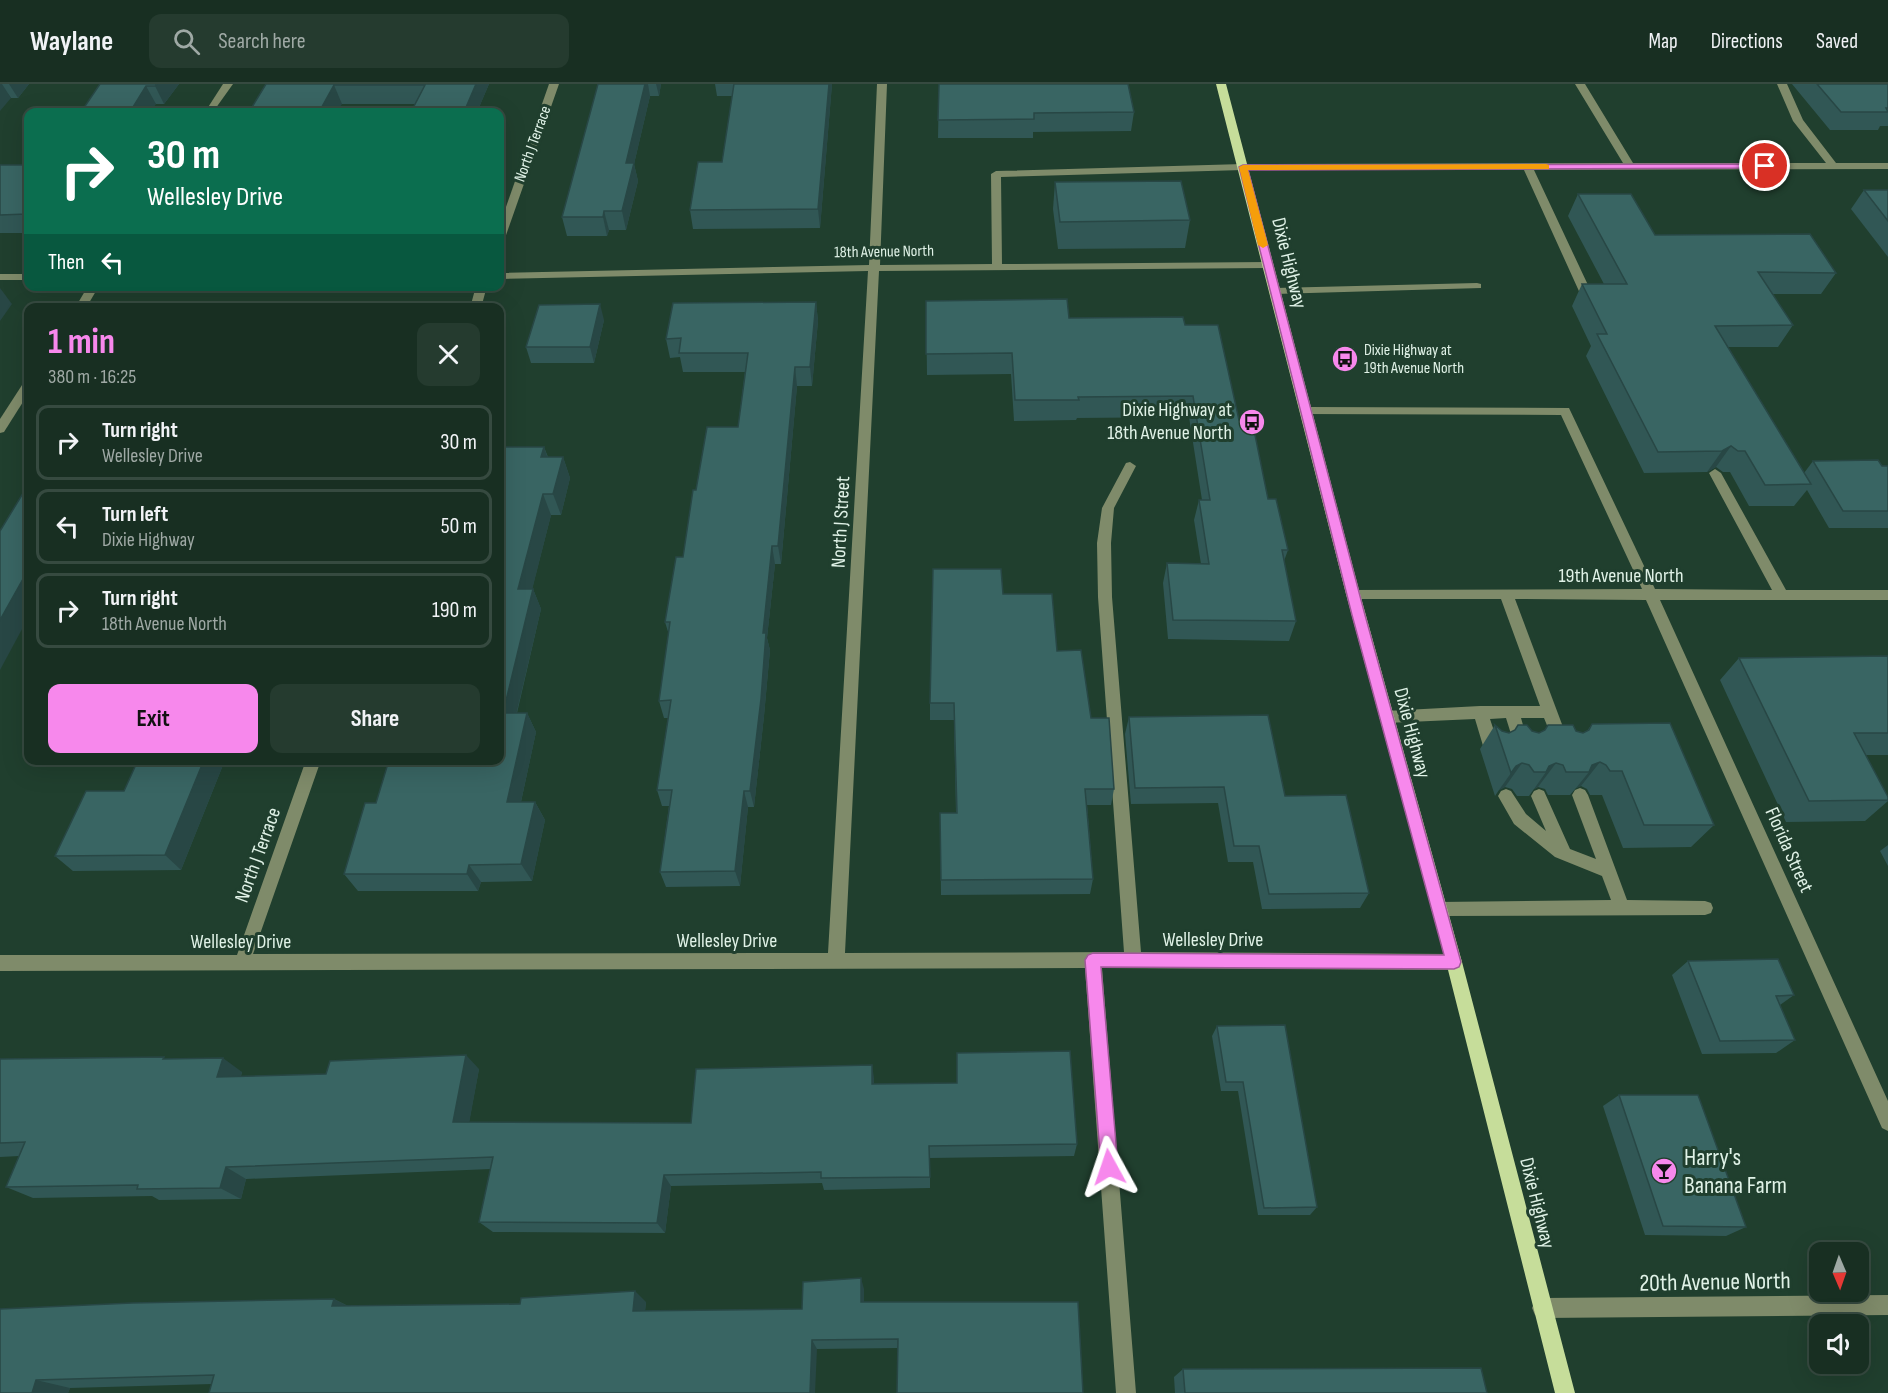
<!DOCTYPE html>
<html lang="en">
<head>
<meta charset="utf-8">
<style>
  :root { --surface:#182f22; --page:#253b2f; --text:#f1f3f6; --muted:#9fa9a5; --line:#364a40; --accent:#f788ec }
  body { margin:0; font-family:"Sofia Sans Condensed",sans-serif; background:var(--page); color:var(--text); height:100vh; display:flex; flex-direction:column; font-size:22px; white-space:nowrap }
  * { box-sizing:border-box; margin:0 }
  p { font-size:20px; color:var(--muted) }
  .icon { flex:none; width:33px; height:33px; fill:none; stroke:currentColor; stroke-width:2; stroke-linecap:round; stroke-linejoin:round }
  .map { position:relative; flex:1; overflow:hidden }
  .sheet { position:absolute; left:24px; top:219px; width:480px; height:462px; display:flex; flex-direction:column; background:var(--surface); border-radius:12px; box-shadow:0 6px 24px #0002,0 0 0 2px var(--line) }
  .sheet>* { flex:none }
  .guide { position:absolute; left:24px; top:24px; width:480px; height:183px; border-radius:12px; box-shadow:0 6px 24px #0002,0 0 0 2px var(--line); background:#0b6e4f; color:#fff; overflow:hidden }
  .needle { width:39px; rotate:178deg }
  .buttons { position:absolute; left:1809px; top:1158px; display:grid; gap:12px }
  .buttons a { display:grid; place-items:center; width:60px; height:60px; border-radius:12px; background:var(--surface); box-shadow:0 6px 24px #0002,0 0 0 2px var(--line); font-size:30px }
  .pin { position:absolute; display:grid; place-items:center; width:51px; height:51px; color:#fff; margin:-26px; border:3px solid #fff; border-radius:50%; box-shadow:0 2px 6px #0007 }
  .me { position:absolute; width:66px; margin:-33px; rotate:355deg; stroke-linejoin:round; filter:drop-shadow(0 0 4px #0008) }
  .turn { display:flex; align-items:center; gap:21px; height:126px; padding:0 24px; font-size:27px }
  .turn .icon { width:78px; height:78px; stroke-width:2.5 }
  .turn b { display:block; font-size:42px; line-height:51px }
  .then { display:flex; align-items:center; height:57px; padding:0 24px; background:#0003; gap:12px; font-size:22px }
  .round { display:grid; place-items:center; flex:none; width:63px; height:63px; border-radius:12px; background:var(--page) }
  .headline { display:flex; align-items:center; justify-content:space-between; height:102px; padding:0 24px }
  h1 { font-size:36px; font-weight:700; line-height:45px; color:var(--accent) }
  .button { display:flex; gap:12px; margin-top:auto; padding:12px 24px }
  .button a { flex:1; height:69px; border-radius:12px; background:var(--accent); color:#111; font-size:24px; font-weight:700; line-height:69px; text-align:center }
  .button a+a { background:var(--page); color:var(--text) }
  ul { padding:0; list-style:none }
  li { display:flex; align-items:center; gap:18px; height:75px; margin:0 12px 9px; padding:0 12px; border:3px solid var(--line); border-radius:12px }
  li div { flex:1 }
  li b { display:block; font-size:22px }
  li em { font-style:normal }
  header { display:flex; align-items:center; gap:36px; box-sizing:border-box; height:84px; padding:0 30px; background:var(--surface); border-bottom:2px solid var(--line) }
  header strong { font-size:28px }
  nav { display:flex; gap:33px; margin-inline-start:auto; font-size:21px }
  .search { width:420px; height:54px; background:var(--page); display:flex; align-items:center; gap:15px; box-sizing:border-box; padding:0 21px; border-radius:12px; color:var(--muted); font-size:22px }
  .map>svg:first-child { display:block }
</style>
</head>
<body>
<header>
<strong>Waylane</strong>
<div class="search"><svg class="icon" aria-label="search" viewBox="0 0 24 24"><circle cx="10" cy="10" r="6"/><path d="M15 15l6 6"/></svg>Search here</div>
<nav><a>Map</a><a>Directions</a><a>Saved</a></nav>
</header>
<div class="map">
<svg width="1888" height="1309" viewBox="0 0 1888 1309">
  <rect width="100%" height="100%" fill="#203f2e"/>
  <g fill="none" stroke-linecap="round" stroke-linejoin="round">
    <g fill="#7f8b6a" fill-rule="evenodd">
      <path d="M223 0H233L213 28H205Z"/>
      <path d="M549 0H559L505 154 500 157V140Z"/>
      <path d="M877 0H887L880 181 992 180 991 90 996 87 1243 80 1623 79 1575 0H1585L1633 79H1826L1793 37 1777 0H1787L1803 36 1836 79H1888V85L1534 86 1595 216 1589 219 1583 216 1524 86H1243L1001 93 1002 180 1268 178 1273 181 1268 184 879 187 845 869 1124 868 1098 513 1097 459 1102 424 1126 379 1130 378 1136 382 1114 424 1111 459 1112 513 1141 868 1454 870 1460 872 1462 878 1460 884 1454 886 1102 884 1136 1309H1116L1085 884 0 887V871H237L306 676H321L253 870 828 869 868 187 500 195V189L869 181Z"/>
      <rect x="0" y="190" width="28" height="6"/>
      <path d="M1477 199 1481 200V204L1275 210 1269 207 1275 204Z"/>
      <path d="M88 202H99L86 224H75Z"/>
      <path d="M476 202H487L481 224H470Z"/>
      <path d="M28 297V310L4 348 0 349V335L24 298Z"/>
      <path d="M1306 323 1569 324 1655 505 1772 506 1709 389 1715 385 1721 389 1786 506H1888V516H1660L1888 1017V1047L1882 1044 1646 516 1515 515 1569 659 1566 663 1561 665 1556 663 1544 634H1521L1529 662 1526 666 1521 668 1516 666 1506 634 1490 635 1500 665 1497 669 1492 671 1487 669 1484 665 1475 635 1386 639 1381 637 1379 633 1381 629 1386 627 1480 622H1540L1501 515H1353L1348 514 1346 510 1348 506 1642 505 1561 331 1302 330V324Z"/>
      <path d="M1580 704 1585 706 1588 711 1627 816 1705 817 1711 819 1713 824 1711 829 1705 831 1439 832 1433 830 1431 825 1433 820 1439 818 1611 816 1602 792 1555 773 1514 740 1498 712 1501 707 1506 705 1511 707 1526 730 1546 747 1531 712 1534 707 1539 705 1544 707 1570 765 1596 775 1572 711 1575 706Z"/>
      <path d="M1888 1211V1231L1542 1234 1535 1231 1532 1224 1535 1217 1542 1214Z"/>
    </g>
    <path fill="#c6dd9a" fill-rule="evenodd" d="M1216 0H1226L1360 510 1462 878 1575 1309H1555L1446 878 1346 510Z"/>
  </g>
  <g fill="#315755">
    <path d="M0 0H29L18 14H11Z"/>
    <path d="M100 0H179L164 20H156Z"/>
    <path d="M266 0H489L477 28H411L416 20H342Z"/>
    <path d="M598 0H661L659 12H650L634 80 638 97 626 146H609L607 152H567L562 133Z"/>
    <path d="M715 0H832L820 144 693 145 690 126 722 78 732 12H717Z"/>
    <path d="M939 0 1134 28 1131 47 1033 48V54H938Z"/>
    <path d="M1792 0H1888V42H1880L1878 46H1830Z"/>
    <rect x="0" y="81" width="28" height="68"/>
    <path d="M1055 98 1190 136 1185 164 1058 165 1053 125Z"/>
    <path d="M1864 106H1888V173L1851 125Z"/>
    <path d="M1578 110 1655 151 1836 189 1821 210H1772L1793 241 1778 263H1728L1804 389 1813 377 1888 382V444H1829L1807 406 1794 422H1749L1730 388H1723L1716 383 1707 388 1644 389 1586 272 1591 262 1572 222 1582 200H1604L1568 132Z"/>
    <path d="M926 217 1069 234 1185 241 1239 336 1268 415 1288 466 1284 477 1296 537 1289 557 1168 555 1163 499 1167 479 1201 480 1194 436 1199 416H1202L1189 333 1077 334 1076 336 1014 337 1011 290 927 291Z"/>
    <path d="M816 218 818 237 812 302H797L781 480H775L767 554 770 566 764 632 754 723H748L740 802 666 803 660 788 669 722H662L657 706 668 634H664L659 617 669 551 665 538 683 473 696 406 738 343 745 288H683L680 273 670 274 666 255Z"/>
    <path d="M604 236 594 279H531L526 263Z"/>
    <path d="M544 363 548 373H563L570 394 561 431H551L532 505H533L541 525 517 629H527L536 648 521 718H535L545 736 532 797 481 798 478 807H358L344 790 376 719Z"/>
    <path d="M1003 510 1057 567 1091 634 1114 705 1111 721H1087L1093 795 1090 810 941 811 940 729H956L954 636H930V619Z"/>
    <path d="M1888 572V671H1866L1888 713V717L1865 737 1786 738 1720 596 1739 574Z"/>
    <path d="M1129 633 1285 712 1369 809 1360 824 1262 825 1253 778H1228L1218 719 1131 720 1125 650Z"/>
    <path d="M1592 640 1714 741 1691 763 1623 764 1602 711H1590L1587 705 1581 702 1576 704 1570 711H1548L1545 705 1538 703 1534 705 1529 712H1517L1512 705 1505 703 1499 706 1495 712 1480 665 1495 641 1502 647 1509 649 1532 647 1539 649 1544 647 1548 641 1583 649 1587 647Z"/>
    <path d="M138 676H225L181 786 73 787 55 772 124 707Z"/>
    <path d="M1888 761V782L1880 767Z"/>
    <path d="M1688 877 1794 911 1780 921 1795 956 1776 969 1702 970 1672 891Z"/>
    <path d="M1217 942 1317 1123 1310 1131H1258L1238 1007H1221L1212 952Z"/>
    <path d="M957 969 1077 1060 1074 1072 930 1074V1104L824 1106 822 1099 671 1102 665 1149 493 1148 479 1138 491 1085 246 1095 241 1115 159 1116 152 1112 33 1114 6 1103 19 1072 0 1073V975H167L242 988 241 992 326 990 479 985 469 1038 691 1039 874 994V1000L957 999Z"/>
    <path d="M1619 1011 1746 1143 1726 1152 1645 1151 1603 1022Z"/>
    <path d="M864 1205V1218H1078L898 1264 817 1265 212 1300 70 1304 68 1309H0V1225L334 1215 348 1222 646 1218 645 1227 802 1225Z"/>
    <path d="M1183 1285 1487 1309H1175L1174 1293Z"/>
  </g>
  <g fill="#284745">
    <path d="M0 0H2L11 14 0 27Z"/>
    <path d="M9 0H29L18 14Z"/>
    <path d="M157 0H179L164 20 155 2Z"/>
    <path d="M476 0H489L477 28H464Z"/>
    <path d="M645 0H648L650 12 634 80 638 97 626 146 622 127 626 79Z"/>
    <path d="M656 0H661L659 12Z"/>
    <path d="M829 0H832L820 144 818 125Z"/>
    <path d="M334 1 342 20 337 28H319Z"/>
    <path d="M146 2 156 20 151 28H130Z"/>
    <path d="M604 127 609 146 607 152 603 133Z"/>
    <path d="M0 204 12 220 0 237Z"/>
    <path d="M816 218 818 237 812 302 810 283Z"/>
    <path d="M600 220 604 236 594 279 590 263Z"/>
    <path d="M795 283 797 302 781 480 778 462Z"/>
    <path d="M1731 362 1716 383 1707 388 1722 367Z"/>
    <path d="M544 363 551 384 541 373Z"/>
    <path d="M563 373 570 394 561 431 553 410Z"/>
    <path d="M543 410 551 431 527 526 518 505Z"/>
    <path d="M772 462 775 480 767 554 770 566 764 632 754 723 750 707 763 549Z"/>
    <path d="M28 486V534L0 586V536Z"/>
    <path d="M533 505 541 525 512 648 503 629Z"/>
    <path d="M527 629 536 648 517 736 507 718Z"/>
    <path d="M204 676H225L181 786 165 771Z"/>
    <path d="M1600 678 1581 702 1576 704 1589 688 1592 681Z"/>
    <path d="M1522 679 1505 703 1499 706 1516 682Z"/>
    <path d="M1556 679 1538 703 1534 705 1546 688 1549 682Z"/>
    <path d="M744 707 748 723 740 802 735 787Z"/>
    <path d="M535 718 545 736 532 797 521 780Z"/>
    <path d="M469 781 481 798 478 807 467 790Z"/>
    <path d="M466 971 479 985 467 1051 453 1038Z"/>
    <path d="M223 974 242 988 236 1006 217 993Z"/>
    <path d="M872 981 874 994V1013L872 1000Z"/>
    <path d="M226 1083 246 1095 241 1115 220 1104Z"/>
    <path d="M664 1091 671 1102 665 1149 657 1139Z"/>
    <path d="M861 1194 864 1205V1228L861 1218Z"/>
    <path d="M635 1207 646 1218 644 1237 633 1227Z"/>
    <path d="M334 1215 356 1226 332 1222Z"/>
    <path d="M812 1256 817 1265 815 1309H810Z"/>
    <path d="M36 1296 70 1304 68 1309H32Z"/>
  </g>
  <g fill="#396563" stroke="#284745" stroke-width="1.5">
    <path d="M100 0H157L155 2H146L130 28H81Z"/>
    <path d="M266 0H476L464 28H411L425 1H334L319 28H249Z"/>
    <path d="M598 0H645L626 79H634L622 127H604L603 133H562Z"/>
    <path d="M734 0H829L818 125 690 126 698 78H722Z"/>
    <path d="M939 0H1128L1134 28 1034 29V35L938 36Z"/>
    <path d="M1817 0H1888V24H1886L1888 28H1841Z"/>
    <path d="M0 81H28V133H24L26 130 0 131Z"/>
    <path d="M1181 97 1190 136 1060 138 1055 98Z"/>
    <path d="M1864 106H1888V137Z"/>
    <path d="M1578 110H1631L1655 151 1810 150 1836 189 1758 188 1793 241 1715 242 1811 400 1765 401 1745 367H1738L1731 362 1722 367 1658 368 1597 250H1607L1582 200H1627Z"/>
    <path d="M1067 215 1069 234 1183 233 1185 241H1218L1239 336H1252L1268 415H1276L1288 466H1282L1296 537 1173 536 1167 479 1209 480 1199 416H1210L1193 312 1078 313 1079 316H1015L1012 269 926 270V217Z"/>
    <path d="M816 218 810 283H795L778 462H772L763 549H766L761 615 750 707H744L735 787 660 788 672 706H657L671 616 659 617 670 538H665L676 473H683L693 406H696L707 343H738L748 269H679L681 254 666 255 673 219Z"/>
    <path d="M165 220 163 224H107L108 222Z"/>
    <path d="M600 220 590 263H526L539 221Z"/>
    <path d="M500 363H544L541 373H563L553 410H543L518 505H533L503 629H527L507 718H535L521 780 469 781 467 790H344L365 719H376L389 676H500Z"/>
    <path d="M1878 376 1882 382H1888V427H1843L1813 377Z"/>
    <path d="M28 401V486L0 536V447Z"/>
    <path d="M933 485H1001L1003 510H1052L1057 567 1081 566 1091 634H1109L1114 705H1085L1093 795 941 796 940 729H957L954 619H930Z"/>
    <path d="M1888 572V649H1854L1888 713V716L1809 717 1739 574Z"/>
    <path d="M1268 631 1285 712 1346 711 1369 809 1269 810 1259 762H1234L1224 703 1135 704 1129 633Z"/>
    <path d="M1670 639 1714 741H1644L1622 687H1610L1606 681 1600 678 1592 681 1589 688H1566L1563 681 1556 679 1549 682 1546 688H1534L1529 681 1522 679 1516 682 1511 689 1495 641 1502 647 1509 649 1515 646 1518 641H1527L1532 647 1539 649 1545 646 1548 641H1573L1576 647 1583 649 1589 646 1592 640Z"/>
    <path d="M138 676H204L165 771 55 772 86 707H124Z"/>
    <path d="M1778 875 1794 911 1776 912 1795 956 1720 957 1688 877Z"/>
    <path d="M1285 941 1317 1123 1264 1124 1243 998H1226L1217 942Z"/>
    <path d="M1070 967 1077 1060 929 1062 930 1093 821 1094V1088L664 1091 657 1139 479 1138 493 1073 226 1083 220 1104 137 1105 138 1101 6 1103 25 1058 0 1059V975L164 973 163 975 223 974 217 993 326 990 330 977 466 971 453 1038 691 1039 696 985 872 981V1000L957 999V969Z"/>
    <path d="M1619 1011H1698L1746 1143 1663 1142Z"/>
    <path d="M861 1194V1218H1078L1083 1309H897L898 1255 812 1256 810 1309H209L214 1291 36 1296 32 1309H0V1225L132 1219 334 1215 332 1222 520 1220 521 1214 635 1207 633 1227 802 1225 803 1198Z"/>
    <path d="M1481 1284 1487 1309H1185L1183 1285Z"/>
  </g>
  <path fill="#f788ec" stroke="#a15899" stroke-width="1.5" d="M1765 80 1770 82 1768 84 1248 86 1365 531 1461 878 1459 883 1454 885 1101 883 1118 1083 1115 1089 1109 1091 1103 1089 1101 1083 1085 876 1088 871 1093 869 1444 871 1352 531 1239 83 1243 81Z"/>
  <path fill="#f59e0b" d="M1546 80 1549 81V85L1248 86 1268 161 1263 164 1258 161 1239 83 1243 81Z"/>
  <defs>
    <g id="bus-disc" transform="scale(1.35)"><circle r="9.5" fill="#f788ec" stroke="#203f2e"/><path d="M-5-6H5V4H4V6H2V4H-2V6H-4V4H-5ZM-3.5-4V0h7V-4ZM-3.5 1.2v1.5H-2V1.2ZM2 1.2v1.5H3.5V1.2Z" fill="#111"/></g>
    <g id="bar-disc" transform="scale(1.35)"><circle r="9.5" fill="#f788ec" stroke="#203f2e"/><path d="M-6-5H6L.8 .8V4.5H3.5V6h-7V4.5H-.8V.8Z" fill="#111"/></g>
  </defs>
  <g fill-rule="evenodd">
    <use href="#bus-disc" x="1345" y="275"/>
    <use href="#bus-disc" x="1252" y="338"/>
    <use href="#bar-disc" x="1664" y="1087"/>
  </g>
  <g text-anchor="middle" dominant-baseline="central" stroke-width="6" stroke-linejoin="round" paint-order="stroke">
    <g font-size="16" fill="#e0f2e7" stroke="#203f2e">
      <text transform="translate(533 60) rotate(-70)">North J Terrace</text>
      <text transform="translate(884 168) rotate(-1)">18th Avenue North</text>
    </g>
    <g font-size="16" fill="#e0f2e7" stroke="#203f2e" text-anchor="start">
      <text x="1364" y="266">Dixie Highway at<tspan x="1364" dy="18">19th Avenue North</tspan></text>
    </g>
    <g font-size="20" fill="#e0f2e7" stroke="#203f2e">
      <text transform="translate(1289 179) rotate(76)">Dixie Highway</text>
      <text transform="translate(841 438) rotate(-87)">North J Street</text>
      <text x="1621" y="492">19th Avenue North</text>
      <text transform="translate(1412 649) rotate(75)">Dixie Highway</text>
      <text transform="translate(1789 766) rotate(66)">Florida Street</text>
      <text transform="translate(258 771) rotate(-70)">North J Terrace</text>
      <text x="1213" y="856">Wellesley Drive</text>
      <text x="727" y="857">Wellesley Drive</text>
      <text x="241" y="858">Wellesley Drive</text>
      <text transform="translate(1537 1119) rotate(76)">Dixie Highway</text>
    </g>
    <g font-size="20" fill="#e0f2e7" stroke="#203f2e" text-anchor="end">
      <text x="1232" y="326">Dixie Highway at<tspan x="1232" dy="23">18th Avenue North</tspan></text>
    </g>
    <g font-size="24" fill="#e0f2e7" stroke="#203f2e" text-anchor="start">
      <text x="1684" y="1073">Harry's<tspan x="1684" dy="28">Banana Farm</tspan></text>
    </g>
    <g font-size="24" fill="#e0f2e7" stroke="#203f2e">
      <text transform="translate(1715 1198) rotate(-1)">20th Avenue North</text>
    </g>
  </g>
</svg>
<div class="buttons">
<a><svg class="needle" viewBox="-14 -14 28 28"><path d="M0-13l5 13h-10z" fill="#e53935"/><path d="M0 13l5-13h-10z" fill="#9fa9a5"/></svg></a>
<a><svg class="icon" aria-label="sound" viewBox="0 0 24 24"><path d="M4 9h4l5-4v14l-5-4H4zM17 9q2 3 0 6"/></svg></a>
</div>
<div class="pin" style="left:1765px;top:82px;background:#d93025"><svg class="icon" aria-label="arrive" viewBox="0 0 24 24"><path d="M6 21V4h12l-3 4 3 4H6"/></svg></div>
<svg class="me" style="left:1109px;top:1083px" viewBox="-20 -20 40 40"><path d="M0-17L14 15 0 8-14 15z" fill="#f788ec" stroke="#fff" stroke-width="4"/></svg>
<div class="guide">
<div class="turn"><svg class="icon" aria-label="right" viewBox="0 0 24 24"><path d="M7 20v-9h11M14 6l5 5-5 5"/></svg><div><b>30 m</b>Wellesley Drive</div></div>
<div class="then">Then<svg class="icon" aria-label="left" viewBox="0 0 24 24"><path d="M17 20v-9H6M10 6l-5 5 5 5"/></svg></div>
</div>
<section class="sheet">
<div class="headline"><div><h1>1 min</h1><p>380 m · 16:25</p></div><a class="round"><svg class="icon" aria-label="close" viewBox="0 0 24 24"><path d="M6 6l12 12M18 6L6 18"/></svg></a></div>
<ul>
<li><svg class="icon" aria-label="right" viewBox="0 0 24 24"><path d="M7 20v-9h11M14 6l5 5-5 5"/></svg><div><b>Turn right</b><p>Wellesley Drive</p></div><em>30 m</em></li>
<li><svg class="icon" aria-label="left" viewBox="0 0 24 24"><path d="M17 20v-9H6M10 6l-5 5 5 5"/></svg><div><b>Turn left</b><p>Dixie Highway</p></div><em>50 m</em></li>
<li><svg class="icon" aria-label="right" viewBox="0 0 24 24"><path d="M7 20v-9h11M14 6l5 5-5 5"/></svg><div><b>Turn right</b><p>18th Avenue North</p></div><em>190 m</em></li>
</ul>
<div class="button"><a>Exit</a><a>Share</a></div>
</section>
</div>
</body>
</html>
